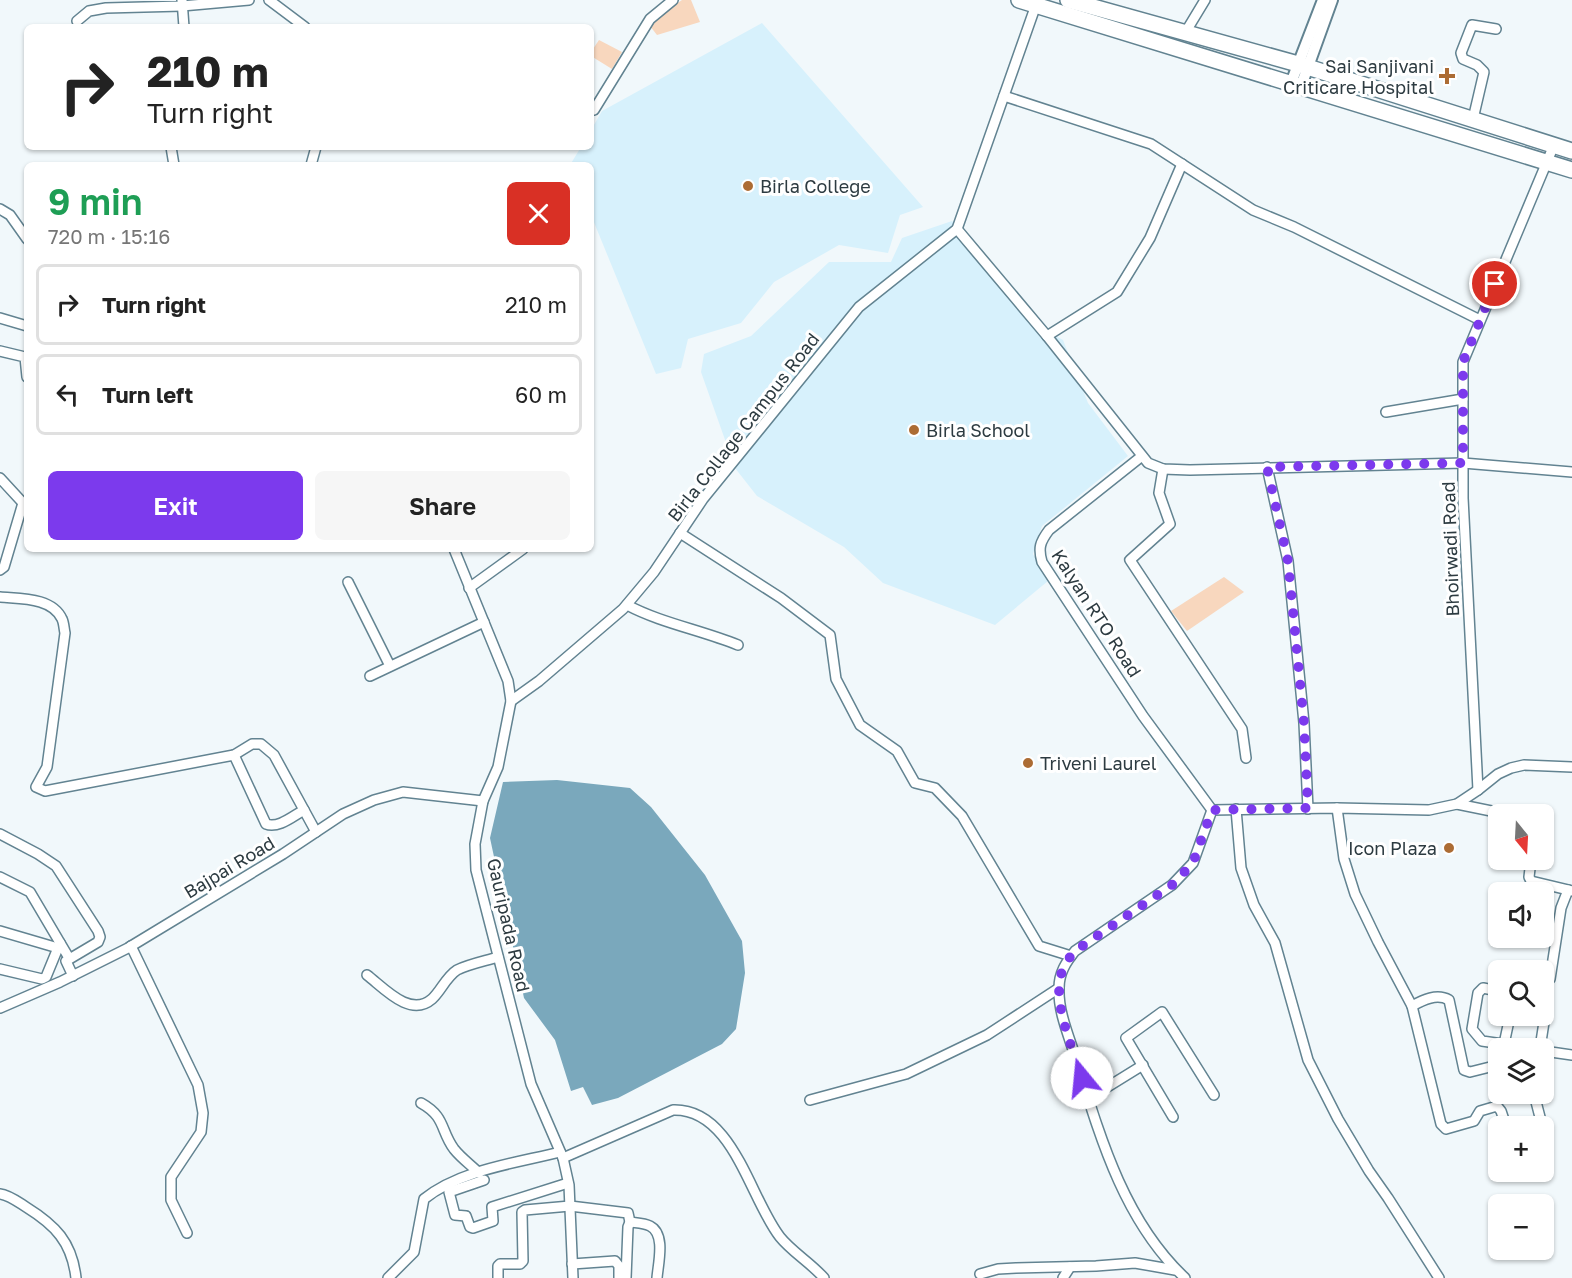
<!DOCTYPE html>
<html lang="en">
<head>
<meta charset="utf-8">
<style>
  :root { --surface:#fff; --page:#f6f6f6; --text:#222; --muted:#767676; --line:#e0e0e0; --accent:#7c3aed }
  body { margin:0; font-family:"Golos Text",sans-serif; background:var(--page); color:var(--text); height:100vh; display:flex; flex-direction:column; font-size:22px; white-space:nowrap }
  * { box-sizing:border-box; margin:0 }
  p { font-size:20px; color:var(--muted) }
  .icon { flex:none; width:33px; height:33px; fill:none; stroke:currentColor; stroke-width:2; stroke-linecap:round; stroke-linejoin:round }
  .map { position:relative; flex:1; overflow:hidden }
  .drawer { position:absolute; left:24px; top:162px; width:570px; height:390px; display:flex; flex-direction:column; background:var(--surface); border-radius:9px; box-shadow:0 2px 4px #0004 }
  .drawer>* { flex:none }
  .hud { position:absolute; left:24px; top:24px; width:570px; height:126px; border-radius:9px; box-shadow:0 2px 4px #0004; background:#fff; color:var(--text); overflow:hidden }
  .needle { width:39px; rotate:162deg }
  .fabs { position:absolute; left:1488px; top:804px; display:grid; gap:12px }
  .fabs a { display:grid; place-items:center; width:66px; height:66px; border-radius:9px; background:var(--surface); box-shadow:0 2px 4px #0004; font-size:30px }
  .pin { position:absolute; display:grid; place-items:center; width:51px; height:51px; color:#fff; margin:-26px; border:3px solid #fff; border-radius:50%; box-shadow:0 2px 6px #0007 }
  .me { position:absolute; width:66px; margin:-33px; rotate:343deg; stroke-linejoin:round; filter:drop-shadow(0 0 4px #0008) }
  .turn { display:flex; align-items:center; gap:21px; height:126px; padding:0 24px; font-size:27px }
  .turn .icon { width:78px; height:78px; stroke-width:2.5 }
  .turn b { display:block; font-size:42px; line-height:51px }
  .round { display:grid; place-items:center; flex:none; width:63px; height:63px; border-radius:9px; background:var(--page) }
  .head { display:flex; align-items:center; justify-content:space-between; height:102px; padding:0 24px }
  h1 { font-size:36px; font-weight:600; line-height:45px; color:#1e9e55 }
  .cta { display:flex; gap:12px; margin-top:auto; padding:12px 24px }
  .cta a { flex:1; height:69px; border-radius:9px; background:var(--accent); color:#fff; font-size:24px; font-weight:600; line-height:69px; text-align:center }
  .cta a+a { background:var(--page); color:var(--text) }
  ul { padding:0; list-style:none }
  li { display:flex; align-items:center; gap:18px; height:81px; margin:0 12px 9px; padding:0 12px; border:3px solid var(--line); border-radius:9px }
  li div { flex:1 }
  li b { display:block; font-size:22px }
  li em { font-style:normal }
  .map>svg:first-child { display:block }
</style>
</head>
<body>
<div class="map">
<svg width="1572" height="1278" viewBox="0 0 1572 1278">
  <rect width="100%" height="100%" fill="#f1f8fb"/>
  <g fill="#d7f1fc">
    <path d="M762 23 923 207 900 215 888 253 839 245 774 282 741 323 688 339 681 368 656 374 591 215V165H570L581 147H591V130L602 111Z"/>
    <path d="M952 221 1034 324 1063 340 1088 403 1128 456 1042 526 1033 554 1048 581 995 625 883 583 844 547 757 496 735 468 701 372 704 354 751 336 829 262H891L902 238Z"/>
  </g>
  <g fill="#f8d7be">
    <path d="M682 0H691L700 22 657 35 650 26 652 21Z"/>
    <path d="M599 40 622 52 612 69 591 56V52Z"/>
    <path d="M1224 577 1244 592 1187 631 1171 611Z"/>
  </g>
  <path fill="#7aa8bc" d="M557 780 630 788 651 807 705 875 742 941 745 973 736 1029 722 1044 618 1098 592 1105 583 1087 571 1091 555 1040 524 998 490 838 503 782Z"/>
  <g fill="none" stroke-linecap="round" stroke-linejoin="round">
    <g stroke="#628391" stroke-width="12">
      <g id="minor">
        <path d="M182 0 184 27"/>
        <path d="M269 0 305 27"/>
        <path d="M77 21 89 11 106 8 182 6 249 0"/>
        <path d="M1185 33 1205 0"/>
        <path d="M1004 96 1151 144 1253 210 1294 227 1480 320"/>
        <path d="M594 110 650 19 673 0"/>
        <path d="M1473 119 1484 72 1477 65 1463 59 1461 53 1472 25 1496 29"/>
        <path d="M171 147 174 165"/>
        <path d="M311 165 316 147"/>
        <path d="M0 209 10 215 27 239"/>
        <path d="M957 229 1047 336 1148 463 1163 469 1190 470 1463 463 1572 472"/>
        <path d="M0 318 27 326"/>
        <path d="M1047 336 1117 292 1150 238 1182 164"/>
        <path d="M0 351 25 357 27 377"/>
        <path d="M1386 412 1463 399"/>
        <path d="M1142 456 1049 530C1040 542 1038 548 1042 562L1143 716 1212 810"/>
        <path d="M1267 467 1288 561 1304 723 1308 809"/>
        <path d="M1163 469 1159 493 1170 524 1130 560 1242 729 1246 758"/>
        <path d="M0 478 23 503 27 502"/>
        <path d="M680 533 781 598 830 635 836 679 860 725 897 751 915 783 935 788 962 816 1039 946 1071 956"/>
        <path d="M454 549 508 681 511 701 498 767 483 801 475 844 476 870 531 1084 563 1158 569 1185 573 1278"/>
        <path d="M0 570 4 567 23 503"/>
        <path d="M348 582 390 666"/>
        <path d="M469 588 523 549"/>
        <path d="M0 597C20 599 52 597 62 619 64 623 64 629 65 633L47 767 36 787 45 791 234 755 252 744H261L274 755 316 832"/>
        <path d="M627 605C661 623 701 630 738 645"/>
        <path d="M370 676 484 622"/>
        <path d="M511 701 539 681 623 609 654 572 703 499 859 307 957 229 1037 2"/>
        <path d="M234 755 266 824C278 829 293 816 304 810"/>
        <path d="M1478 790 1463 498V362L1554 145"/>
        <path d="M1457 804 1506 814"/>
        <path d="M1337 808 1344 859 1355 894 1378 942 1412 1006 1441 1124 1446 1129 1474 1121 1480 1111 1497 1106 1501 1111 1506 1126"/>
        <path d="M1236 809 1241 868 1254 905 1275 943 1308 1060 1338 1119 1369 1171 1388 1198 1439 1278"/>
        <path d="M1212 810 1337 808 1429 810 1457 804 1478 790 1498 774 1511 768 1524 765 1572 767"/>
        <path d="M0 834 38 854 56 866 98 931 100 937 98 942 66 961 73 976"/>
        <path d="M1531 860 1529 877 1531 881 1572 891"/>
        <path d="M0 877 30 892 69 958"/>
        <path d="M0 931 58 948"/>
        <path d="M131 946 198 1085 203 1113 201 1132 171 1177V1200L187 1233"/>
        <path d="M0 969 42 979 46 977 60 943"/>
        <path d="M367 975C384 988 410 1018 432 999 441 991 446 977 457 970 469 964 485 961 498 957"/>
        <path d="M1550 979 1561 908 1568 890"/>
        <path d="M1498 991 1483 988 1478 993 1472 1029 1482 1041 1530 1048"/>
        <path d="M1412 1006C1423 1000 1437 993 1449 1000L1464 1070 1470 1072 1498 1065"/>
        <path d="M0 1008 60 982 128 948 283 854 343 814 374 800 403 792 483 801"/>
        <path d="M1504 1044 1510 1016"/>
        <path d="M1540 1048 1547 1003 1544 998"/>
        <path d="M1544 1051 1572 1055"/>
        <path d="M1534 1094 1541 1121 1539 1126"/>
        <path d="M1088 1099 1143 1065"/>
        <path d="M810 1100 906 1074 987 1035 1059 988"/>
        <path d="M421 1103C446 1117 440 1130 454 1149 461 1158 471 1165 479 1173"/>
        <path d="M1173 1117 1126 1038 1162 1012 1214 1095"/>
        <path d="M563 1158 673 1110C733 1108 750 1199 780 1237 792 1252 811 1263 824 1278"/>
        <path d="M484 1180 449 1192 455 1215 466 1216 470 1227 473 1228 493 1221 492 1207 568 1183"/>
        <path d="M0 1194C9 1195 18 1202 26 1207 55 1225 72 1242 76 1278"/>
        <path d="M572 1264 615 1261 619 1266V1278"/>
        <path d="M980 1274 998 1269 1016 1268 1096 1266 1135 1263 1175 1270"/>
        <path d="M388 1278 414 1252 424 1199C460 1170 516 1163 560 1152"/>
        <path d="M498 1278V1266L500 1264H520L523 1261 522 1212 525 1210 570 1206 628 1213 630 1222C637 1223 644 1223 650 1226 666 1234 658 1264 657 1278"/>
        <path d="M626 1278 628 1227 630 1222"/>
        <path d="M1063 1278 1070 1267"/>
        <path d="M1185 1278C1124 1221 1100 1137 1076 1059 1069 1036 1058 1012 1059 988 1059 973 1066 962 1075 951L1172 885 1193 863 1212 810"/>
      </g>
    </g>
    <g stroke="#628391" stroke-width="14">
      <g id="tertiary">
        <path d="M1291 83 1323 0"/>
        <path d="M1301 86 1332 0"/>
      </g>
    </g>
    <g stroke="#628391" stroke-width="18">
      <g id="trunk">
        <path d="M1019 0 1572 170"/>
        <path d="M1068 0 1298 64 1572 151"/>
      </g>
    </g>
    <use href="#minor" stroke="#fff" stroke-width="9"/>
    <use href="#tertiary" stroke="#fff" stroke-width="10"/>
    <use href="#trunk" stroke="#fff" stroke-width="15"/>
  </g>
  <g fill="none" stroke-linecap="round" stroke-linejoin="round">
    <path stroke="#7c3aed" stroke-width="10" stroke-dasharray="0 18" d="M1082 1078C1073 1049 1053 1005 1061 975 1063 966 1069 958 1075 951L1172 885 1193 863 1212 810 1308 808 1304 723 1288 561 1267 467 1463 463V362L1495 284"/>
  </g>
  <g fill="#ac6c34" stroke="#fff" stroke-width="2">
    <path d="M1444 67h6v6h6v6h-6v6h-6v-6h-6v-6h6z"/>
    <circle cx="748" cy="186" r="6"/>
    <circle cx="914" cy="430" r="6"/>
    <circle cx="1028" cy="763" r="6"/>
    <circle cx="1449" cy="848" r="6"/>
  </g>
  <g text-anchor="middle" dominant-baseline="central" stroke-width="6" stroke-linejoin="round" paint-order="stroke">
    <g font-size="18" fill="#2d3b41" stroke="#fff" text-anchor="start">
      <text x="1434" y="66" text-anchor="end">Sai Sanjivani<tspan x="1434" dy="21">Criticare Hospital</tspan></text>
      <text x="760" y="186">Birla College</text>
      <text x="926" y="430">Birla School</text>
      <text x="1040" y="763">Triveni Laurel</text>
      <text x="1437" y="848" text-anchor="end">Icon Plaza</text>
    </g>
    <g font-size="18" fill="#2d3b41" stroke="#fff">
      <text transform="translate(743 427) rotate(-52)">Birla Collage Campus Road</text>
      <text transform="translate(1450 549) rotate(-92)">Bhoirwadi Road</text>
      <text transform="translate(1097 613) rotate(57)">Kalyan RTO Road</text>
      <text transform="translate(229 867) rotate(-31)">Bajpai Road</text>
      <text transform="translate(509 925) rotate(77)">Gauripada Road</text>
    </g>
  </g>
</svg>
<div class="fabs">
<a><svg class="needle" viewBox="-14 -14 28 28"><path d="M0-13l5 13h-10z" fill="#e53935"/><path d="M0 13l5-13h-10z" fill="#767676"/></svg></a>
<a><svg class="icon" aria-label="sound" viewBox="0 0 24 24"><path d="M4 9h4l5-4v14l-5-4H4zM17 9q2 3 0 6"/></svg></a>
<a><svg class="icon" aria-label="search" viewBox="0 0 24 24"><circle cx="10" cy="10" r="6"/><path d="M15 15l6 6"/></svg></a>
<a><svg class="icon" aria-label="layers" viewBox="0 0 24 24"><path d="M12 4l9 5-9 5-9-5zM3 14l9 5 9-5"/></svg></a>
<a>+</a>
<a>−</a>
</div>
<div class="pin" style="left:1495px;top:284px;background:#d93025"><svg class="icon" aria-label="arrive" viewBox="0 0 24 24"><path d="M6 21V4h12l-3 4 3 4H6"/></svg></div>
<svg class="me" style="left:1082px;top:1078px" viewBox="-20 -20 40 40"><circle r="19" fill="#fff"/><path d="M0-13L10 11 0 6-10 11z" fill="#7c3aed"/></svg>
<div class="hud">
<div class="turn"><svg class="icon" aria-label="right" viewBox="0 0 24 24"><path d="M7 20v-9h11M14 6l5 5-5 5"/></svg><div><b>210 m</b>Turn right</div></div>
</div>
<section class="drawer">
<div class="head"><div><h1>9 min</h1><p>720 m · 15:16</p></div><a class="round" style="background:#d93025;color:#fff"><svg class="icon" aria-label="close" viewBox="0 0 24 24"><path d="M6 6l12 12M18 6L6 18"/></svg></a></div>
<ul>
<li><svg class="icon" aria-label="right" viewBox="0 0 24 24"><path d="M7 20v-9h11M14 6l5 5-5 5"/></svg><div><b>Turn right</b></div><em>210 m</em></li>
<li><svg class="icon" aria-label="left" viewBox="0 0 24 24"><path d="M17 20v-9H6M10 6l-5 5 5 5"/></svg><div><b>Turn left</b></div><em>60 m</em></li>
</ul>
<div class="cta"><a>Exit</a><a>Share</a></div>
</section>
</div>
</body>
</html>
